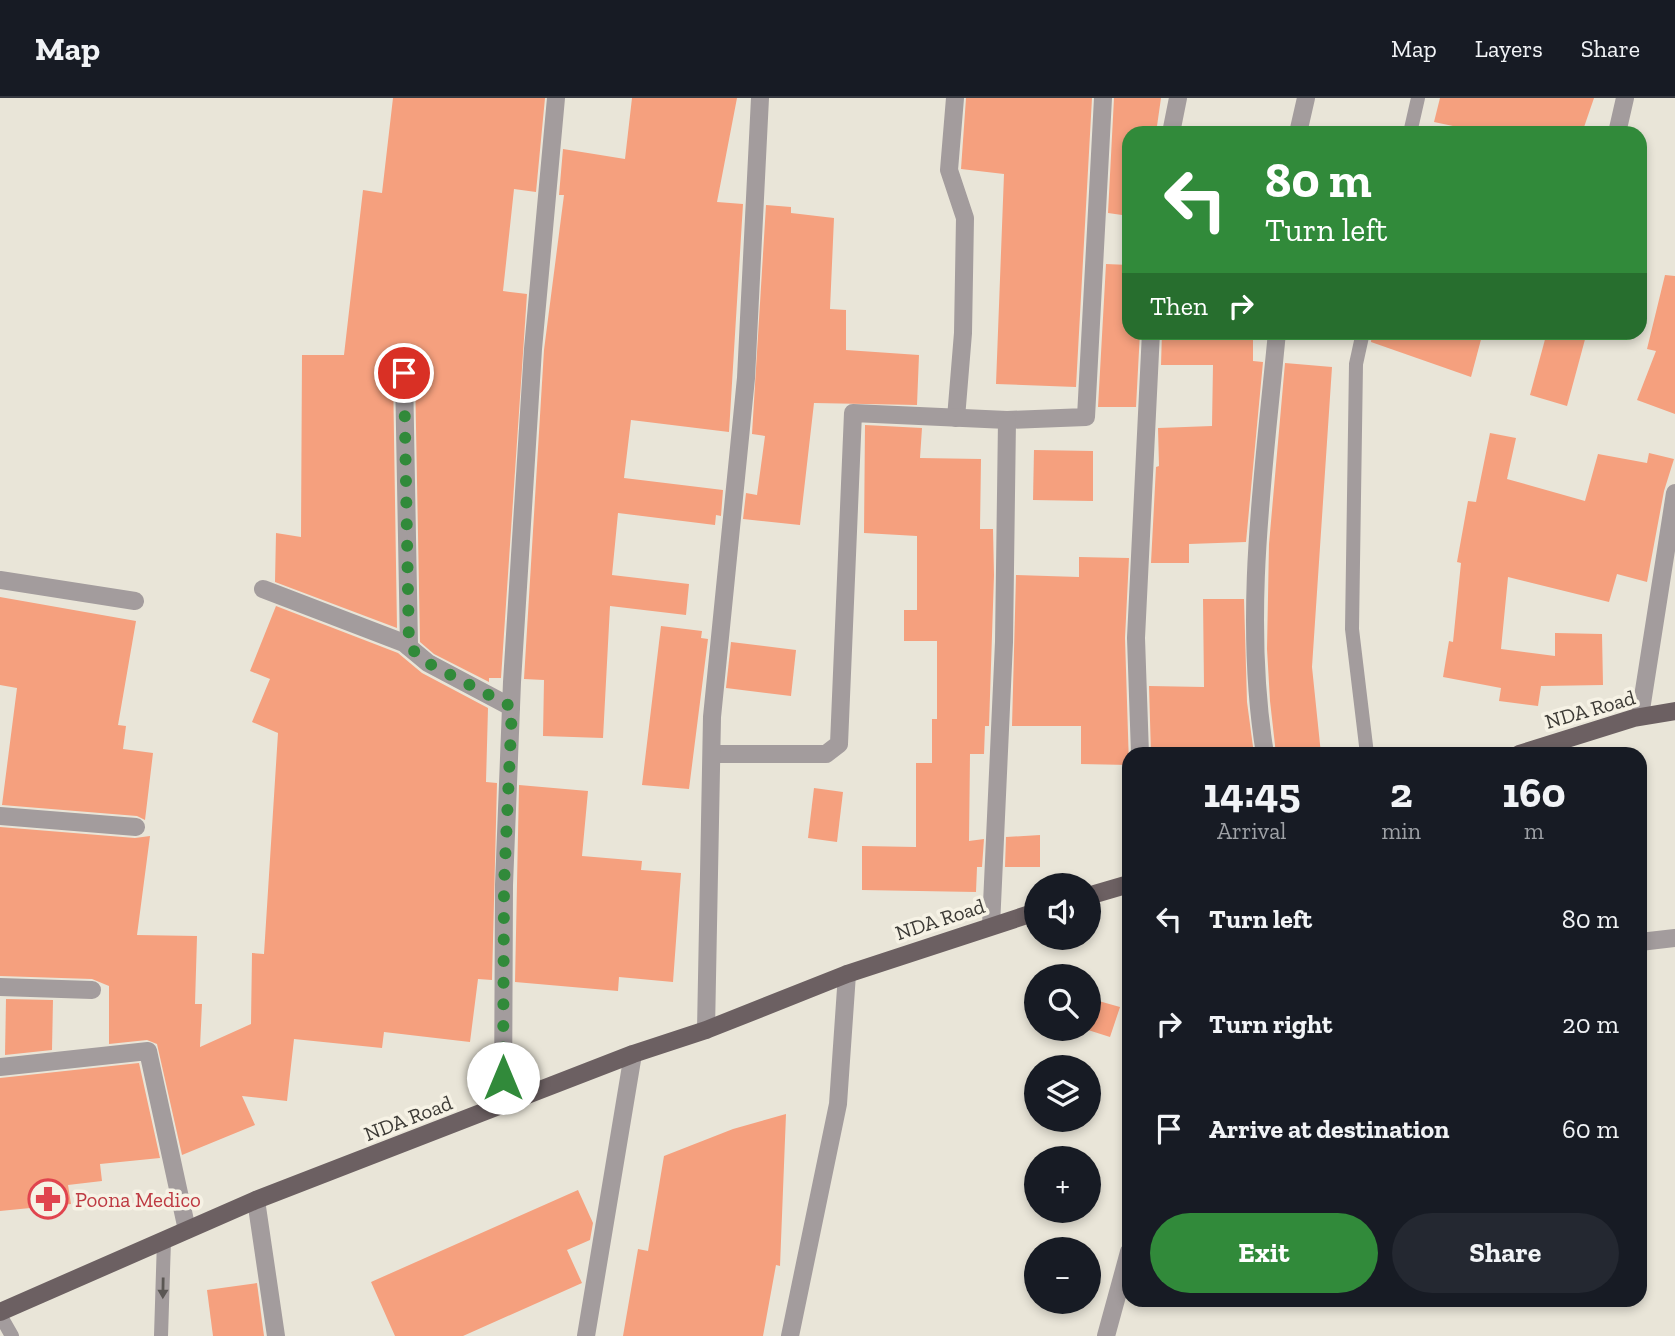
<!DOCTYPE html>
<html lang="en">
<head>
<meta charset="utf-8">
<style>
  :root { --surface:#171b24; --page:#242831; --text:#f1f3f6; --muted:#9ea1a6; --line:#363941; --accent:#318a3a }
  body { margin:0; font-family:"Zilla Slab",serif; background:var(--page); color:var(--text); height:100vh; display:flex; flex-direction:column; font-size:26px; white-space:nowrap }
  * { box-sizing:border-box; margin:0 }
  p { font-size:23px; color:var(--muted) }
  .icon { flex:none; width:38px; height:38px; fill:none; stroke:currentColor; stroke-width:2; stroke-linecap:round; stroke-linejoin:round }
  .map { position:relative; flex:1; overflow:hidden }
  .panel { position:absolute; left:1122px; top:649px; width:525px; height:560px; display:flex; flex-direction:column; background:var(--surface); border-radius:21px; box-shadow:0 4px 10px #0003 }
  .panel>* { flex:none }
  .top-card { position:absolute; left:1122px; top:28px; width:525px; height:214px; border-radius:21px; box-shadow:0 4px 10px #0003; background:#318a3a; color:#fff; overflow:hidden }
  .tools { position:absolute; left:1024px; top:775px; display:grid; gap:14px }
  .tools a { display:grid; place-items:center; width:77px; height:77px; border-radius:50%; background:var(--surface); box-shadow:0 4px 10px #0003; font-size:35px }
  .pin { position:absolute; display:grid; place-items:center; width:60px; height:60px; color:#fff; margin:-30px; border:4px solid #fff; border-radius:50%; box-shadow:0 2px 7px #0007 }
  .me { position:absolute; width:77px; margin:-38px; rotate:0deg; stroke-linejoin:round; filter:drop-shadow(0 0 5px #0008) }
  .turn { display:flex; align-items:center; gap:24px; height:147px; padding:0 28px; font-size:32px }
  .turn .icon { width:91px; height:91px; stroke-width:2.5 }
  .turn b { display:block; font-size:49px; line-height:60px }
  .then { display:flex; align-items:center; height:66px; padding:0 28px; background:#0003; gap:14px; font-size:26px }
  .eta { display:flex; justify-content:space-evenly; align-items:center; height:119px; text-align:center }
  .eta b { font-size:42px; font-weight:800; line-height:49px }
  .cta { display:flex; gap:14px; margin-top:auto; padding:14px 28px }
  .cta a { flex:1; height:80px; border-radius:42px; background:var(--accent); color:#fff; font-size:28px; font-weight:800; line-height:80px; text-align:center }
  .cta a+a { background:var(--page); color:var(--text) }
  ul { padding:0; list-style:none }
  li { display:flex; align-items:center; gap:21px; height:105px; padding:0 28px }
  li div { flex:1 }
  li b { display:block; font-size:26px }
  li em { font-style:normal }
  header { display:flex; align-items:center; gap:42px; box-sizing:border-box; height:98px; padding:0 35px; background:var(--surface); border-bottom:2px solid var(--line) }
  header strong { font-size:33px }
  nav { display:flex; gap:38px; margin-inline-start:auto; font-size:24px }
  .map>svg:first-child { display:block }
</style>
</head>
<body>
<header>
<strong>Map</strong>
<nav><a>Map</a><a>Layers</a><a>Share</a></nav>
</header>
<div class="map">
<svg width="1675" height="1238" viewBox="0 0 1675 1238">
  <rect width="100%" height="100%" fill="#e9e5d8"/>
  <g fill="#f5a07e">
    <path d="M393 0H545L536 94 514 91 503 193 527 196 501 580H489V584L434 556 420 544 415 275 409 265 398 266 393 275 397 530 275 484 276 435 301 439 302 257H344L363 92 382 95Z"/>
    <path d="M632 0H737L717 104 743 106 729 334 631 322 624 380 723 392 721 418 716 417 715 427 618 415 612 477 689 486 686 517 610 508 603 640 543 638 544 582 524 581 544 252 564 97H559L563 51 625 61Z"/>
    <path d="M966 0H1092L1076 289 996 286 1004 76 961 71Z"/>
    <path d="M1114 0H1161L1156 35H1129V118L1108 115Z"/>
    <path d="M1440 0H1594L1582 35H1486L1434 24Z"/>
    <path d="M766 107 791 109V115L834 120 830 211 846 212V252L919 257 917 307 814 305 800 427 743 421 746 395 757 397 765 338 752 336Z"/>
    <path d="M1106 166 1129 167V234H1140L1136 309H1098Z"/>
    <path d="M1665 177 1675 178V316L1637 302 1656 253 1647 251Z"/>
    <path d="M1162 234H1253V263L1263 264 1246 444 1189 446V465H1151L1156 369 1159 368 1158 330 1212 328 1213 267H1161Z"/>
    <path d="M1372 234H1483L1471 279 1371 244Z"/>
    <path d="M1547 234H1587L1567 308 1530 297Z"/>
    <path d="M1285 265 1332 269 1312 569 1321 656H1276L1270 603 1267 551 1269 446Z"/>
    <path d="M865 327 922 330 920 360 981 361 980 431H993L994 477 989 628H985L984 656H970L969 743 984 741 982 769H977L976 794 862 792V748L916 749V665H932V621H937V543H904V512H917V438L864 435Z"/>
    <path d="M1490 335 1516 340 1507 381 1585 403 1598 356 1647 365 1649 355 1674 361 1664 393 1647 484 1617 476 1609 504 1508 479 1501 551 1555 558V535L1602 536 1603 587 1541 588 1538 608 1499 603 1501 590 1443 579 1449 543 1453 544 1461 465 1457 464 1468 403 1476 404Z"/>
    <path d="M1034 352 1093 353V403L1033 402Z"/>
    <path d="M1079 459 1129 460 1125 540 1129 667 1081 666V628H1012L1016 477 1079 479Z"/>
    <path d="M0 499 136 523 118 627 126 628 123 651 153 655 145 722 137 718 2 707 17 590 0 587Z"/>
    <path d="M1203 501H1244L1247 604 1254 656H1151L1149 588 1204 589Z"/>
    <path d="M276 508 398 555 422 575 488 610 486 684 497 685 492 882 478 881 470 944 384 934 382 950 294 941 287 1003 242 998 255 1027 182 1057 157 946 147 942 109 946V888L92 881 0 878V729L135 740 150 738 137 837 197 838 195 906H202L200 949 251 926 252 855 264 856 278 635 252 624 270 581 250 573Z"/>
    <path d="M661 528 702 533 701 540 708 541 689 691 642 687Z"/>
    <path d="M731 544 796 552 791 598 726 590Z"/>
    <path d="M519 687 588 693 582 758 642 763 641 772 681 775 673 884 619 879 618 893 515 884Z"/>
    <path d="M814 690 843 694 837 744 808 740Z"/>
    <path d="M1040 737V769H1005L1006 739Z"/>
    <path d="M1088 900 1120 909 1110 939 1088 932Z"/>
    <path d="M6 901 53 902 52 952 5 957Z"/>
    <path d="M139 965 160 1060 100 1066 102 1083 68 1087 71 1106 0 1113V980Z"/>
    <path d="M786 1016 780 1168 776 1167 763 1238H623L638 1151 648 1153 664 1058 733 1031Z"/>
    <path d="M578 1092 593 1125 590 1142 567 1152 582 1185 463 1238H395L371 1184Z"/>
    <path d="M257 1185 264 1238H213L207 1192Z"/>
  </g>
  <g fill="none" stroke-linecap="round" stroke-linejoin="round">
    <g stroke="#a39c9d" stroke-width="14">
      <path d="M1410 35 1418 0"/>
      <path d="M1363 234 1356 266 1352 531 1367 656"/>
      <path d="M0 1217 12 1238"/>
      <path d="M161 1238 164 1142"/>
    </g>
    <g stroke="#a39c9d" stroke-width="18">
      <path d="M955 0 949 72 965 120 963 235 956 320"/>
      <path d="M1171 35 1178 0"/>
      <path d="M1298 35 1306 0"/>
      <path d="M1617 35 1625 0"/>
      <path d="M404 275 409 549"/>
      <path d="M0 482 135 503"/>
      <path d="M263 491 404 545 428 565 511 609"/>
      <path d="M1640 618 1675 395"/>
      <path d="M712 656H826L839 646 853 315 1007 322 1086 319 1103 0"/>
      <path d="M1140 656 1136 540 1151 234"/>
      <path d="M1265 656C1242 517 1264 373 1277 234"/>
      <path d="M0 718 136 729"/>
      <path d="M991 828 1004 544 1007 322"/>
      <path d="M0 889 92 892"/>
      <path d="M706 932 712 619 746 280 760 0"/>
      <path d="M0 969 148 953 187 1132"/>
      <path d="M503 1008 504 787 512 584 533 251 556 0"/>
      <path d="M256 1102 276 1238"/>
      <path d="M586 1238 633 956"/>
      <path d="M790 1238 838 1006 847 876"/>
    </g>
    <g stroke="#a39c9d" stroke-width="18">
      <path d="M1640 844 1675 840"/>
      <path d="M1106 1238 1129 1154"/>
    </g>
    <g stroke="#6c6062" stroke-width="18">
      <path d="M1519 656 1634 620 1675 613"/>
      <path d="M1088 798 1129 786"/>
      <path d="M0 1214 256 1102 633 956 706 932 847 876 1036 814"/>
    </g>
  </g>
  <defs><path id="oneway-solid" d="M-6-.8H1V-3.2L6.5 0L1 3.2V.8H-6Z" transform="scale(1.75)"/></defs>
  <use fill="#5b5754" href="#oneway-solid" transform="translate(163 1190) rotate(91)"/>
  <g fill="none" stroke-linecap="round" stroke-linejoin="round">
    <path stroke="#318a3a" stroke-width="12" stroke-dasharray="0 21.6" d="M404 275 409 549 428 565 512 609 504 788 503 980"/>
  </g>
  <defs>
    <g id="pharmacy-ring" transform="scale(2.0125)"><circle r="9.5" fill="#f6f2e5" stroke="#e0444e" stroke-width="1.5"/><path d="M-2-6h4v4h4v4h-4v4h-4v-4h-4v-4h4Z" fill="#e0444e"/></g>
  </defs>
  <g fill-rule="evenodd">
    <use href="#pharmacy-ring" x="48" y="1101"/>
  </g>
  <g text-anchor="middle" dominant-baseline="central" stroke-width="7" stroke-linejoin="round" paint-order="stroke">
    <g font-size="21" fill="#3c3a35" stroke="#f6f2e5">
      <text transform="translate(1590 611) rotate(-16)">NDA Road</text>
      <text transform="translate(940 821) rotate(-18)">NDA Road</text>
      <text transform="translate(408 1020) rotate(-21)">NDA Road</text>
    </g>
    <g font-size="21" fill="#be3a42" stroke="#f6f2e5" text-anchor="start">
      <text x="75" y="1101">Poona Medico</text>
    </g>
  </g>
</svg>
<div class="tools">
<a><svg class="icon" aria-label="sound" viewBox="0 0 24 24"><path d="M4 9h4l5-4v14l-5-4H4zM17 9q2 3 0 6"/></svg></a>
<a><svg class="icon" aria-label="search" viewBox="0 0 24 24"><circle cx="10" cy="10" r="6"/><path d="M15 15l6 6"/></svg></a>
<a><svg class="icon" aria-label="layers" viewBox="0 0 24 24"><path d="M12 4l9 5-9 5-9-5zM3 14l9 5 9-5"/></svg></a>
<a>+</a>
<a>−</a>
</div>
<div class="pin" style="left:404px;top:275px;background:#d93025"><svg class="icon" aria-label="arrive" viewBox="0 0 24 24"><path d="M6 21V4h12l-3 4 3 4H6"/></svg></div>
<svg class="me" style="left:503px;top:980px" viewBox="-20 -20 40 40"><circle r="19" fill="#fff"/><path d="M0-13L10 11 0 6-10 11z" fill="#318a3a"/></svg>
<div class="top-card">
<div class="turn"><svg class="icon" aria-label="left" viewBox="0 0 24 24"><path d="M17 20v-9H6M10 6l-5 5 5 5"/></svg><div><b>80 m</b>Turn left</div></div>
<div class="then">Then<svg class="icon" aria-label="right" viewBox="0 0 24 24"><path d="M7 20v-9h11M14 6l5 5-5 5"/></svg></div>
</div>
<section class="panel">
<div class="eta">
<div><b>14:45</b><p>Arrival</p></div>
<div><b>2</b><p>min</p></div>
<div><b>160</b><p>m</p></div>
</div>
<ul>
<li><svg class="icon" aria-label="left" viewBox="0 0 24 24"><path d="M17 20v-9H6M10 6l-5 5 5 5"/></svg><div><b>Turn left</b></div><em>80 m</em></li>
<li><svg class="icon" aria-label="right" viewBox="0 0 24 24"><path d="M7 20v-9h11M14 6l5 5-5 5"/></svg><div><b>Turn right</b></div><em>20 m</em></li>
<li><svg class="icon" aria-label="arrive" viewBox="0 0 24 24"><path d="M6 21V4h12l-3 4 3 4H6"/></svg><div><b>Arrive at destination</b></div><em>60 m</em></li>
</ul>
<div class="cta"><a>Exit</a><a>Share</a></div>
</section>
</div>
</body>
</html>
